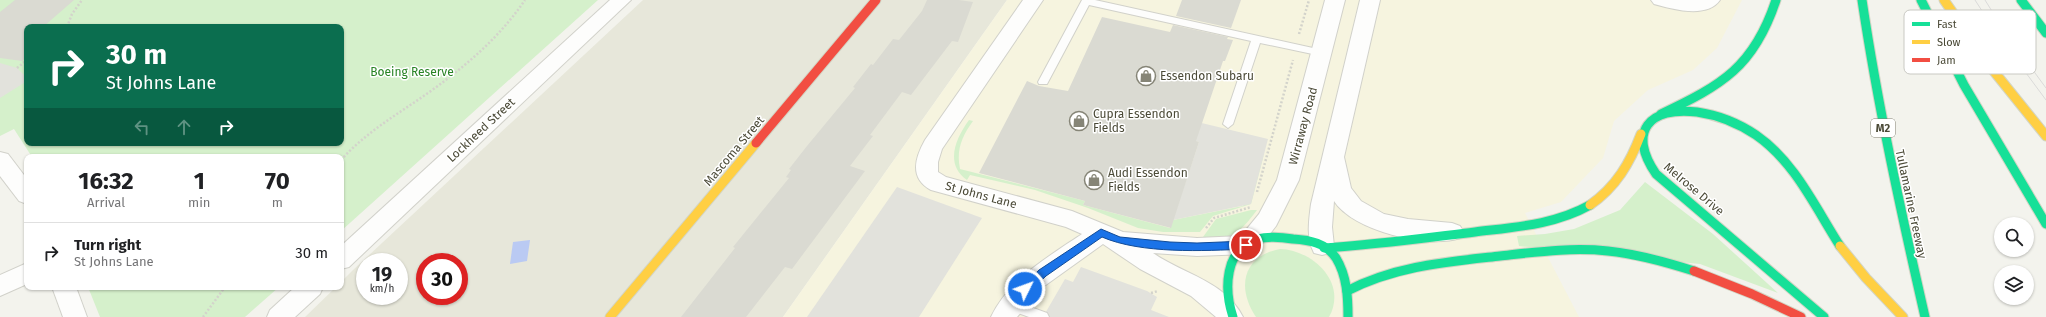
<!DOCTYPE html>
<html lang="en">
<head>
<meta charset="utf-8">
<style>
  :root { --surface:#fff; --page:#f2f2f2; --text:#202124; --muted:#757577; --line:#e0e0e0 }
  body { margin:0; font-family:"Fira Sans",sans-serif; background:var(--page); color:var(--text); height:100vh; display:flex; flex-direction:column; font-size:15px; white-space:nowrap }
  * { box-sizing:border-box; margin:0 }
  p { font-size:13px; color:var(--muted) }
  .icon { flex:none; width:22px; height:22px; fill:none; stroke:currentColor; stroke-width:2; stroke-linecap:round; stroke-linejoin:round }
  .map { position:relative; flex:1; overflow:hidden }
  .sheet { position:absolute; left:24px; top:154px; width:320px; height:136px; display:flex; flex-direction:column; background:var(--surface); border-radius:8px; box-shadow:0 1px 3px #0004 }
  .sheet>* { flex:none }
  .top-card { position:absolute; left:24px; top:24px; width:320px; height:122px; border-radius:8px; box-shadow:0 1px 3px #0004; background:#0b6e4f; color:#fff; overflow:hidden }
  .tools { position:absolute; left:1994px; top:217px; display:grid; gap:8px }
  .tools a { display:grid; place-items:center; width:40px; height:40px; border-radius:50%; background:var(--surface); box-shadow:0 1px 3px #0004; font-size:20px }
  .speed { position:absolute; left:356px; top:253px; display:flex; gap:8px; font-size:20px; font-weight:700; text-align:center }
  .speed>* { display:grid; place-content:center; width:52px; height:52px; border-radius:50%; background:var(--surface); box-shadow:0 1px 3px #0004; line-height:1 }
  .speed small { font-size:10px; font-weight:400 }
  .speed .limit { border:6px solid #d22; background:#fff; color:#111 }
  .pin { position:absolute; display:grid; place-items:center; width:34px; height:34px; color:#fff; margin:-17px; border:2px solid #fff; border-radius:50%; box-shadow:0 1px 4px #0007 }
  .me { position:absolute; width:44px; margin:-22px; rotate:48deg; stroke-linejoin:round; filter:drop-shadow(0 0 3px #0008) }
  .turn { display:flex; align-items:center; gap:14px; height:84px; padding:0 16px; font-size:18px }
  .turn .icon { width:52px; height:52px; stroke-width:2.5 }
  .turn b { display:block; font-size:28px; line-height:34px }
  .lanes { display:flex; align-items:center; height:38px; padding:0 16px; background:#0003; justify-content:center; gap:20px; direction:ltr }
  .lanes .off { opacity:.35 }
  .eta { display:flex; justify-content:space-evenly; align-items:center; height:68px; text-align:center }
  .eta b { font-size:24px; font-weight:700; line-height:28px }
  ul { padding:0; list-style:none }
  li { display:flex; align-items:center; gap:12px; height:60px; padding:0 16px; border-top:1px solid var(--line) }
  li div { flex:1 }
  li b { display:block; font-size:15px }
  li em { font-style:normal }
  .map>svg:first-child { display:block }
</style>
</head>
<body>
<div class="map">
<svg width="2046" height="317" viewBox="0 0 2046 317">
  <rect width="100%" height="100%" fill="#f3f3ed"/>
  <path fill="#e7e7da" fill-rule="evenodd" d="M643 0H1007L783 317H305L336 287H341V282L353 270ZM365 262H399V296H365ZM425 262H459V296H425Z"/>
  <path fill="#f6f4df" d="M1007 0H1742L1717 48 1693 70 1648 90 1614 121 1603 158 1561 202 1525 213 1579 317H783Z"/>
  <g fill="#d5f0cb" fill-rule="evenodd">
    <path d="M0 0H598L341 231V157H32L14 129 0 136ZM27 27H341V143H27Z"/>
    <path d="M969 120 973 121C962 136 956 150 960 169L1085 201 1083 205 1170 228 1173 220 1243 206 1264 154 1251 204 1213 216 1200 232H1163L1138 228 1088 208 1035 190 970 175 967 180C944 164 956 138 969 120Z"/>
    <path d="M1645 182 1713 234 1778 293 1700 264 1519 246 1517 236 1545 234 1574 229 1620 210Z"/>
    <path d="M1251 210H1257C1240 232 1236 237 1208 240L1203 237 1216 219Z"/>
    <path d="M1280 249C1313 250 1348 283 1329 317H1256C1236 287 1243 256 1280 249Z"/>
    <path d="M88 287H279L245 317H100Z"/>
  </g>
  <g fill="#e2e2dc">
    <path d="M0 63 17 68 27 78V81L0 98Z"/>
    <path d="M1156 112 1268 139 1251 204 1173 220 1199 142 1149 130Z"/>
    <path d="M897 187 982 218 919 317H807Z"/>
    <path d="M1081 267 1147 291 1157 297 1151 310 1169 317H1043L1065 279 1073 282Z"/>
  </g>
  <path fill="#bacaf3" d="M530 240 527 261 510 264 513 242Z"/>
  <g fill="#dadad2">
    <path d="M15 0H74L43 27H27V56L22 61 0 58V12Z"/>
    <path d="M927 0H959L973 2 958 42 952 41 911 95 902 92 870 135 873 136 850 166 865 171 792 269 785 267 746 317H681L735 248 733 247 789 178 786 177 791 170 789 169 807 146 855 88 853 87 871 64 873 65 893 39 899 40 922 11Z"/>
    <path d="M1182 0H1241L1231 28 1176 16Z"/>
    <path d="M1102 17 1170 32 1173 25 1228 37 1227 39 1233 40 1225 61H1223L1196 141 1199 142 1171 228 1083 205 1085 201 979 173 1027 81 1039 86 1068 91Z"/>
  </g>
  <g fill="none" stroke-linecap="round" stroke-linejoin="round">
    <g stroke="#d1d1ca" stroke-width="2">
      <g id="lane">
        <path d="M1082 0H1095L1322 50 1327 53 1322 56 1260 43 1233 124 1228 128 1223 124 1251 41 1089 5 1047 84H1039L1038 82Z"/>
        <path d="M1011 300 1047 313 1049 317H1029L1007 309 1005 305 1007 301Z"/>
      </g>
    </g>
    <g stroke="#d1d1ca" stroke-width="2">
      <g id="street">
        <path d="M610 0H631L349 267 341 269V246Z"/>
        <path d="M1023 0H1043L942 149 938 162V172L946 177 1072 211 1123 232 1197 238 1241 236 1259 214 1277 180 1325 0H1345L1299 180 1276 226 1258 249 1246 254 1197 256 1153 253C1183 274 1225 281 1243 317H1216L1191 296 1140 269 1103 244 1043 287 1017 317H991C1009 279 1048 257 1082 234L1066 227 931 190C909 178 915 158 925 140Z"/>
        <path d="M1360 0H1380L1344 157 1351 188 1361 201 1384 214 1408 219 1452 223 1460 226 1464 232 1460 238C1428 249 1353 231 1334 201L1332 227 1334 246 1330 253 1322 255 1314 253C1306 238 1309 220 1311 204Z"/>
        <path d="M1651 0H1720C1707 19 1672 9 1654 4Z"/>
        <path d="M0 152 8 154 27 179V204L19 201 0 176Z"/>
        <path d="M27 263V284L0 296V275Z"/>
        <path d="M52 287H76L87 317H63Z"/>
        <path d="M295 287H323L320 294 295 317H267L270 310Z"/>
      </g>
    </g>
    <g stroke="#d3d5c5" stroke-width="11">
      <g id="fast">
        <path d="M1862 0C1878 107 1901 212 1925 317"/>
        <path d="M1921 0 1964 85 2046 224"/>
        <path d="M2021 0 2046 33"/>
        <path d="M1661 114C1722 85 1754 67 1776 0"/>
        <path d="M1324 248C1375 245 1425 238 1475 232 1515 227 1554 225 1590 205"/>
        <path d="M1347 291C1395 266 1446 262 1500 256 1536 252 1572 247 1608 251 1638 254 1666 262 1694 271"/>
        <path d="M1233 317C1224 290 1224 249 1257 239 1269 236 1281 237 1293 239 1310 240 1326 243 1336 258 1347 276 1348 297 1348 317"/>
        <path d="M1824 317 1656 174C1627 132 1649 106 1697 112 1718 115 1738 123 1756 135 1795 162 1815 207 1840 246"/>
      </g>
    </g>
    <g stroke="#d3d5c5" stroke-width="11">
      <g id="slow">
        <path d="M1944 0 1992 69 2046 136"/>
        <path d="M1590 205C1616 187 1630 163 1641 134"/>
        <path d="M1840 246 1866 278 1903 317"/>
        <path d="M610 317 756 143"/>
      </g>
    </g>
    <g stroke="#d3d5c5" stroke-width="11">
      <g id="jam">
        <path d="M756 143 876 0"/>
        <path d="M1694 271 1752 294 1801 317"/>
      </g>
    </g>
    <g stroke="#d3d3cb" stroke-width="2.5" stroke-dasharray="2 2" stroke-linecap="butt">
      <path d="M67 27 72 14 82 0"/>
      <path d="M1299 34 1309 0"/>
      <path d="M17 68 27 60"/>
      <path d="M341 160C366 132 398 114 428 93 466 66 499 38 525 0"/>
      <path d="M1257 192 1293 60"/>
      <path d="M1206 228 1214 218 1251 207"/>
      <path d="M1151 293 1158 291"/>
      <path d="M203 317 225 287"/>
    </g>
    <use href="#lane" fill="#fdfdfc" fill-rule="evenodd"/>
    <use href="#street" fill="#fdfdfc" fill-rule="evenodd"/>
    <use href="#fast" stroke="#16e098" stroke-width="9"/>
    <use href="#slow" stroke="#ffcf43" stroke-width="9"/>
    <use href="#jam" stroke="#f24e42" stroke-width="9"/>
    <g stroke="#dadad9" stroke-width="1">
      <path d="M1975 0 1995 31 2046 100"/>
      <path d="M1985 0 2005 32 2046 88"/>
    </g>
  </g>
  <path fill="#1a73e8" stroke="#114b97" d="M1101 229 1120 237 1170 242 1197 243 1246 241 1251 245 1246 249C1204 251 1141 254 1102 237L1046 276 1029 292H1022L1020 289 1022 286 1039 270Z"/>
  <defs>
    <g id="shop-ring" transform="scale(1)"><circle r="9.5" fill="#fff" stroke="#868577" stroke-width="1.5"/><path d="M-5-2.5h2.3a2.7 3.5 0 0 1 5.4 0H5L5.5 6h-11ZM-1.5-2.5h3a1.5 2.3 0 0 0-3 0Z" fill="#868577"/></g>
  </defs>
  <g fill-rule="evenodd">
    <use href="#shop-ring" x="1146" y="76"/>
    <use href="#shop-ring" x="1079" y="121"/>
    <use href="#shop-ring" x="1094" y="180"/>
  </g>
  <g text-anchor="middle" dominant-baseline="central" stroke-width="3" stroke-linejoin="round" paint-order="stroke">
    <rect fill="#fff" stroke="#818073" stroke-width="1" x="1871" y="119" width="24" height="18" rx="3"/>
    <g font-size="11" font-weight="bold" fill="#4b4a37">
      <text x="1883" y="128">M2</text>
    </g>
    <g font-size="12" fill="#288324" stroke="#fff">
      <text x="412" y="72">Boeing Reserve</text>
    </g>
    <g font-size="12" fill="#4b4a37" stroke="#fff" text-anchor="start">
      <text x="1160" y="76">Essendon Subaru</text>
      <text x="1093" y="114">Cupra Essendon<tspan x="1093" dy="14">Fields</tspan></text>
      <text x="1108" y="173">Audi Essendon<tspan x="1108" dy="14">Fields</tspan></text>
    </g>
    <g font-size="12" fill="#4b4a37" stroke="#fff">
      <text transform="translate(1303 126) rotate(-75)">Wirraway Road</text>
      <text transform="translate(481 130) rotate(-43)">Lockheed Street</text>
      <text transform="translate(734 151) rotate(-50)">Mascoma Street</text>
      <text transform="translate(1694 189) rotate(40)">Melrose Drive</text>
      <text transform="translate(981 195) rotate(15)">St Johns Lane</text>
      <text transform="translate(1911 204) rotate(78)">Tullamarine Freeway</text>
    </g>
  </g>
  <rect x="1904" y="10" width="132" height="64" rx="6" fill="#fff" stroke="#c9c9c3" stroke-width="1"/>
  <rect x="1912" y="22" width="18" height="4" fill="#16e098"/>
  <rect x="1912" y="40" width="18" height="4" fill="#ffcf43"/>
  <rect x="1912" y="58" width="18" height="4" fill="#f24e42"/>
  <g font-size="11" fill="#4b4a37">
    <text x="1937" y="28">Fast</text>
    <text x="1937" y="46">Slow</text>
    <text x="1937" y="64">Jam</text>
  </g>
</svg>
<div class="tools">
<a><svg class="icon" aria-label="search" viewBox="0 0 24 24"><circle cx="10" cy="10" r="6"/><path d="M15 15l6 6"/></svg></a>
<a><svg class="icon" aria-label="layers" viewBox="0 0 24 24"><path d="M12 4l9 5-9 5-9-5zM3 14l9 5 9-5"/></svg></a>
</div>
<div class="speed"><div>19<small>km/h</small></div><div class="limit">30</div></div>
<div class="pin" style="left:1246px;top:245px;background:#d93025"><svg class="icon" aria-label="arrive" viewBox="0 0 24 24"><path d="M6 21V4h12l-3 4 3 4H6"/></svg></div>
<svg class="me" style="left:1025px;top:289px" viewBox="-20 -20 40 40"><circle r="17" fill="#1a73e8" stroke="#fff" stroke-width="3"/><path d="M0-11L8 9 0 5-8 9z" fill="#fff"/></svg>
<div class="top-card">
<div class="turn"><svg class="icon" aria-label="right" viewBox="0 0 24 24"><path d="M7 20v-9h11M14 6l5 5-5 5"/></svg><div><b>30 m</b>St Johns Lane</div></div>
<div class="lanes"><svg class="icon off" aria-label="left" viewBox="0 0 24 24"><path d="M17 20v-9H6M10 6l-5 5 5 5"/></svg><svg class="icon off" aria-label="ahead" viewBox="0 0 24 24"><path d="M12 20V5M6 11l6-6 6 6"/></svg><svg class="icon" aria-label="right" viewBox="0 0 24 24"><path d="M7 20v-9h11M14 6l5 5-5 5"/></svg></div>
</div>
<section class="sheet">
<div class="eta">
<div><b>16:32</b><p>Arrival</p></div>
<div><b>1</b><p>min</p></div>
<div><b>70</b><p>m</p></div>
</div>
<ul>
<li><svg class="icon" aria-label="right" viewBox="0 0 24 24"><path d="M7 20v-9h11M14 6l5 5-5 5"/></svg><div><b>Turn right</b><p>St Johns Lane</p></div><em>30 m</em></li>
</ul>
</section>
</div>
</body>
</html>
